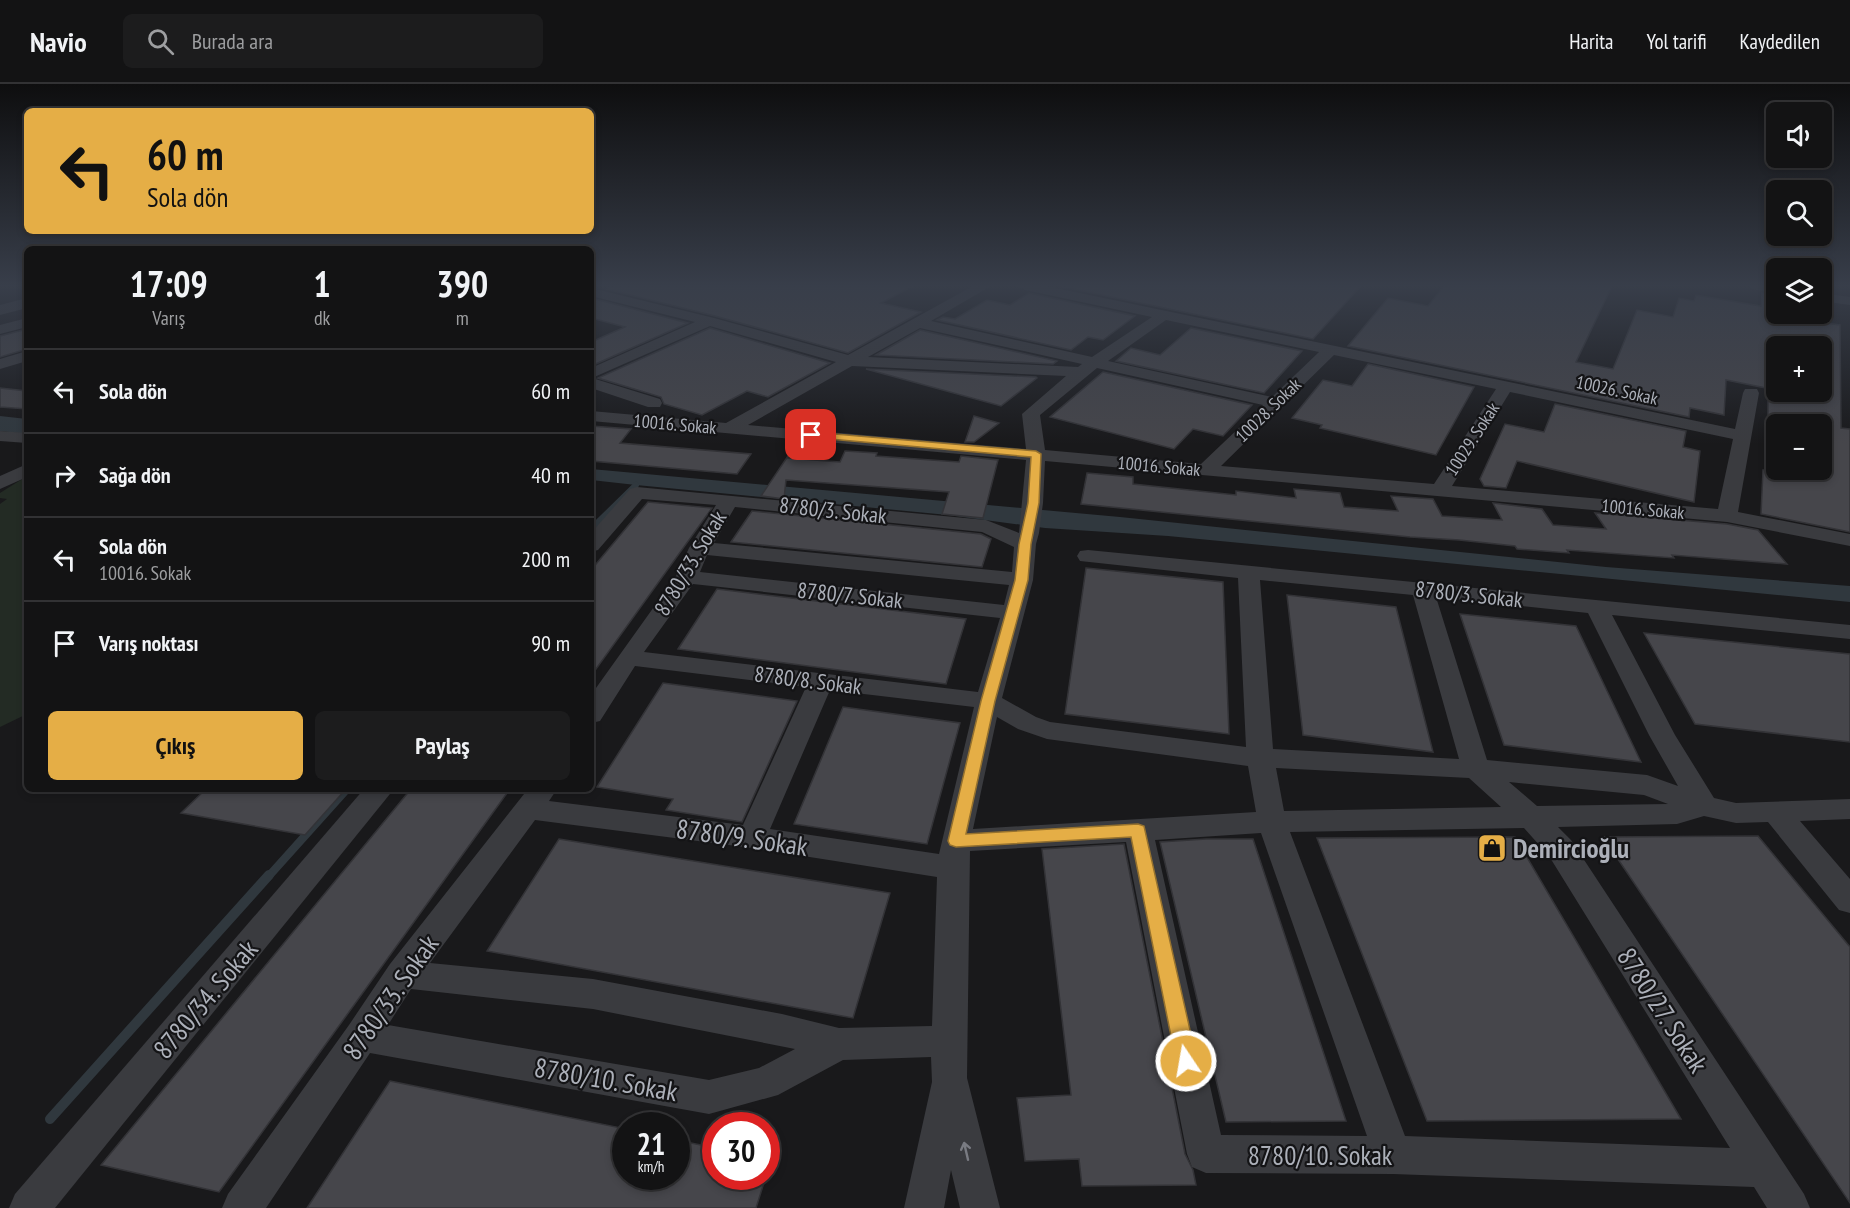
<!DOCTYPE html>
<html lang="tr">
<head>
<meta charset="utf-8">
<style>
  :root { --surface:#131314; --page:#1c1c1d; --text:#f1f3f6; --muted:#9d9ea0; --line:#323234; --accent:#e5ae46 }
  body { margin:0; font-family:"PT Sans Narrow",sans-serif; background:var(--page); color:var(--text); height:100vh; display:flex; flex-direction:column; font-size:22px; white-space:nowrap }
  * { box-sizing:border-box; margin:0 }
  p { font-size:20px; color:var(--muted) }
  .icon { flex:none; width:33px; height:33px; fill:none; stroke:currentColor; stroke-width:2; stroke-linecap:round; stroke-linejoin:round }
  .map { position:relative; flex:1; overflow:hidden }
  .sheet { position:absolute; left:24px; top:162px; width:570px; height:546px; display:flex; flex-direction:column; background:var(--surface); border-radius:9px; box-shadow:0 3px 9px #0003,0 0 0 2px var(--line) }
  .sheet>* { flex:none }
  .top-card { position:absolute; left:24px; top:24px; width:570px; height:126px; border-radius:9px; box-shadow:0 3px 9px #0003,0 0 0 2px var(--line); background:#e5ae46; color:#111; overflow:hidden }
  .tools { position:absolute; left:1766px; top:18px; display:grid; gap:12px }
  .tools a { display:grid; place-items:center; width:66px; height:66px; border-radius:9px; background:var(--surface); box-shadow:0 3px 9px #0003,0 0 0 2px var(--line); font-size:30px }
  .speed { position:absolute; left:612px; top:1028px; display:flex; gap:12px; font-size:30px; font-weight:700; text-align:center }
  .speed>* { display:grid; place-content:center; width:78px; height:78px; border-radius:50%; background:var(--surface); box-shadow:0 3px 9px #0003,0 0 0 2px var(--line); line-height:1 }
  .speed small { font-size:15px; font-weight:400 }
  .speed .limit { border:9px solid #d22; background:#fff; color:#111 }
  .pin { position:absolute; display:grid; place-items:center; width:51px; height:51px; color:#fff; margin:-26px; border-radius:12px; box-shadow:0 3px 9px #0006 }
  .me { position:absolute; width:66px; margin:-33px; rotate:348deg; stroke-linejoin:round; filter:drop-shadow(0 0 4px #0008) }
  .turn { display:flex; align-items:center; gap:21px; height:126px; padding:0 24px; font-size:27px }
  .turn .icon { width:78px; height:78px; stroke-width:2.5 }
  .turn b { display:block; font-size:42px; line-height:51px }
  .eta { display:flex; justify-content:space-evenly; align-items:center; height:102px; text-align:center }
  .eta b { font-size:36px; font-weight:700; line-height:42px }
  .button { display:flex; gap:12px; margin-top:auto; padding:12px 24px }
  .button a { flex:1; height:69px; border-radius:9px; background:var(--accent); color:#111; font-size:24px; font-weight:700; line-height:69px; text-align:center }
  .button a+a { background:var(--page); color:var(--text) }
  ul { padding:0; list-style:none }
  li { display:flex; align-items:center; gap:18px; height:84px; padding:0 24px; border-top:2px solid var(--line) }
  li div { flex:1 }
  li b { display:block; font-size:22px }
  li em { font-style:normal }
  header { display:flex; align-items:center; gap:36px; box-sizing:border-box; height:84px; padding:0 30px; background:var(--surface); border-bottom:2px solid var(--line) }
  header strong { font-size:28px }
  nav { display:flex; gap:33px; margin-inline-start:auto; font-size:21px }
  .search { width:420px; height:54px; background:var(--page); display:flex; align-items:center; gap:15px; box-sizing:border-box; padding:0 21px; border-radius:9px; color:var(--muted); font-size:22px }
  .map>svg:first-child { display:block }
</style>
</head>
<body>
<header>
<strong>Navio</strong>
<div class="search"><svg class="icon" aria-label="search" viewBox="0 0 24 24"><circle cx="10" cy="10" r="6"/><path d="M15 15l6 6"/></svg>Burada ara</div>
<nav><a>Harita</a><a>Yol tarifi</a><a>Kaydedilen</a></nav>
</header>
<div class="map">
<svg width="1850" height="1124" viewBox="0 0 1850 1124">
  <rect width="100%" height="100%" fill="#19191b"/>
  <path fill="#232b24" d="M27 392V630L0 643V420L7 415 0 414V409Z"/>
  <g fill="#30383e">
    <path d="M0 332 27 335V350L0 347Z"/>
    <path d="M591 385 1120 433 1606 483 1850 502V518L1168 452 1045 444 948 431 636 401 591 396Z"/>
  </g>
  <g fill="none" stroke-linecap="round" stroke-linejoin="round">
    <path stroke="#30383e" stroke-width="6" d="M591 445 636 401"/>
    <path stroke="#30383e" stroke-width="8" d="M268 793 347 705"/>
    <path stroke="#30383e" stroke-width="10" d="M50 1035 269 791"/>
  </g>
  <g fill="#46464b" stroke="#333337" stroke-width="1.5">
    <path d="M613 202H913L881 219 921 228 848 269 715 232 606 205Z"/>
    <path d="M1059 202H1361L1313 255Z"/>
    <path d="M1444 202H1612L1576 278 1613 285 1637 226 1673 233 1679 214 1694 217 1696 211 1761 222 1762 209 1776 211V230H1821V219L1825 220V239L1840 241 1841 344 1850 345V448L1761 430 1763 386H1821V340H1768V308H1821V262H1776V306L1726 296 1724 331 1690 324 1689 333 1348 262 1388 214 1428 222Z"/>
    <path d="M1029 209 1135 232 1103 256 1088 253 1071 266 937 236 943 233 955 235 987 216 1010 221Z"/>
    <path d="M591 214 688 239 591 282V258L625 243 591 234Z"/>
    <path d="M710 244 830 279 768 313 747 307 702 331 664 320 661 313 598 294Z"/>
    <path d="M1191 244 1302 267 1264 309 1116 277 1131 264 1160 271Z"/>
    <path d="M27 245V265L0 273V252Z"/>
    <path d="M920 246 1057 277 1053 280 876 271Z"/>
    <path d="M1368 280 1474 303 1436 371 1320 344 1322 341 1292 334 1323 296 1352 302Z"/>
    <path d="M866 285 1036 293 1037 294 1001 322Z"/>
    <path d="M1103 288 1252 321 1223 352 1193 345 1174 365 1050 333Z"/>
    <path d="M0 304 27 307V325L0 323Z"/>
    <path d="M1555 320 1686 347 1683 363 1700 367 1694 418 1517 377 1506 404 1484 402 1480 395 1505 340 1544 348Z"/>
    <path d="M974 332 999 339 974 358H965Z"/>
    <path d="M591 342 631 345 620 359 751 370 737 390 591 377Z"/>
    <path d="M845 367 877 369 876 372 959 378 961 372 998 376 983 434 942 430 949 408 786 396 784 415 761 412 788 372V374L840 378Z"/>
    <path d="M1087 389 1133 393V400L1236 411V407L1296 414 1294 405 1340 409 1344 423 1398 427 1391 412 1433 415 1442 432 1502 436 1493 419 1542 425 1553 441 1606 445 1595 429 1727 440 1758 446 1787 480 1672 471 1674 474 1567 466 1569 469 1517 465 1515 462 1459 456 1410 453 1081 420Z"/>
    <path d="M648 418 712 424 591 592V486Z"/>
    <path d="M752 427 981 450 991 455 982 483 731 458Z"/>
    <path d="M1086 484 1223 498 1229 650 1065 630Z"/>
    <path d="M717 505 966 535 946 600 678 565Z"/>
    <path d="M1287 511 1396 523 1433 668 1303 651Z"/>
    <path d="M1460 530 1576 542 1641 678 1504 661Z"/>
    <path d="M1644 549 1850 570V658L1695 640Z"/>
    <path d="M663 599 797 617 742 738 666 726 673 715 597 703Z"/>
    <path d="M843 623 960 639 927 760 794 740Z"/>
    <path d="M206 705H346L305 751 181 729Z"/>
    <path d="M411 705H510L219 1108 101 1081Z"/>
    <path d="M1758 752 1850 863V1119L1603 753Z"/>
    <path d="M1515 753 1681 1035 1427 1037 1317 754Z"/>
    <path d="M559 755 890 809 853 934 487 867Z"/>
    <path d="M1206 755H1253L1346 1037 1226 1038 1160 758Z"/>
    <path d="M1124 760 1185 1070 1193 1086 1196 1101 1082 1102 1079 1075 1025 1077 1017 1014 1071 1011 1042 765Z"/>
    <path d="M390 997 626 1045V1092H676V1056L716 1064V1092H766L756 1124H307Z"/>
  </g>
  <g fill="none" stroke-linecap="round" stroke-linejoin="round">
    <g fill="#3a3b3f" fill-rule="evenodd">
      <path d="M973 202H991L931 237 1092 273 1152 233 1025 206 1018 202H1046L1735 345 1743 309 1745 305H1757L1759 309 1738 428 1850 450V462L1727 438 1045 377 1043 419 1039 449 1036 460 1033 496 1002 614 1036 633 1050 638 1246 663 1238 494 1080 477 1077 472 1080 467 1088 466 1850 541V555L1612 531 1675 651 1714 714 1736 719 1850 715V735L1800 737 1850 795V829L1839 826 1768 738 1736 739 1704 732 1677 740 1558 743 1571 756 1804 1110 1810 1124H1767L1754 1103 1393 1090 1206 1089 1192 1083 1187 1070 1126 758 970 767 967 994 1000 1124H960L951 1086 944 1124H904L932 998 931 973 843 976 778 1011 709 1030 370 969 266 1124H222L228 1110 349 941 390 880 528 705H557L549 717 743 741 806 603 635 582 600 637 591 639V611L676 492 689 464 716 421 642 415 598 466 591 468V449L630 405 637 403 986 436 1019 449 1026 376 591 337V327L726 339 836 278 710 242 592 294 660 315 662 319 660 323H648L591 304V284L695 238 591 212V204L714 234 848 271ZM1166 236 1319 268 1272 313 1108 277ZM920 244 1082 280 1078 283 868 273ZM1334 271 1496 305 1434 400 1221 382ZM852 282 1066 292 1022 330 1026 365 748 341ZM1097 284 1263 321 1201 380 1045 366 1040 331ZM1510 308 1733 355 1718 425 1452 402ZM735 423 982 448 1014 463 1012 488 714 459ZM707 471 1009 501 1004 521 700 488ZM1260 496 1413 511 1459 675 1273 665ZM693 500 1000 534 978 608 644 568ZM1436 513 1588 529 1649 651 1678 702 1647 691 1487 676ZM830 606 974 623 939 770 770 745ZM997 633 1018 645 1047 655 1248 682 1256 728 973 745ZM1276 684 1469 694 1501 723 1284 727ZM1509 698 1644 711 1668 720 1537 722ZM535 736 752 764 937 793 932 942 839 944 782 930 593 895 430 879ZM1524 744 1549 772 1730 1064 1405 1052 1290 748ZM1261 749 1367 1052 1221 1051 1155 756ZM411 905 593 925 795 965 759 984 709 996 388 941Z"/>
      <path d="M1750 202H1776V209L1752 205Z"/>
      <path d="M1821 209 1850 213V221L1821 217Z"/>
      <path d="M27 234V243L0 250V241Z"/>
      <path d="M27 267V277L0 285V275Z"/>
      <path d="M0 347 27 349V359L0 357Z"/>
      <path d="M27 380V393L0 405V392Z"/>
      <path d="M364 705H394L55 1124H9L15 1110Z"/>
    </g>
    <path fill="#3a3b3f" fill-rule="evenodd" d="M27 214V224L0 231V221Z"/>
  </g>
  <defs><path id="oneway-shaft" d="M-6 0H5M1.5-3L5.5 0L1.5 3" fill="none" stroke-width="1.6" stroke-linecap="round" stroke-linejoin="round" transform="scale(1.5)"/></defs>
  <use stroke="#797b82" href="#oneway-shaft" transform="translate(966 1067) rotate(-103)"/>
  <linearGradient id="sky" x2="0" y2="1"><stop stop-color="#0e0e0f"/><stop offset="0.56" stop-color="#383e4a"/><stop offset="1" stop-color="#383e4a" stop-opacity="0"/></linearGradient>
  <rect width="1850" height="360" fill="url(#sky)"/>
  <path fill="#e5ae46" stroke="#95712e" stroke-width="1.5" d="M811 348 1036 367 1041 370 1039 419 1031 460 1028 496 995 617 966 750 1138 740 1144 742 1197 977 1194 984 1186 987 1179 984 1176 977 1131 753 956 763 950 761 948 757 981 617 1015 496 1019 460 1028 419 1031 373 807 353V349Z"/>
  <defs>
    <g id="shop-square" transform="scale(1.5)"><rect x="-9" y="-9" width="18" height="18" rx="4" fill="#e5ae46" stroke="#141416"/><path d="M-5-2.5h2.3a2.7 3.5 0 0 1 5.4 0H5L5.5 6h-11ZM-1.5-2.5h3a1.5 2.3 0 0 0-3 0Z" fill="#111"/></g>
  </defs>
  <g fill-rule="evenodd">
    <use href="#shop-square" x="1492" y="764"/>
  </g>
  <g text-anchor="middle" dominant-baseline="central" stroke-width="4.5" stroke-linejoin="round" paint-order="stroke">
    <g font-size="18" fill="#acb0b9" stroke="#141416">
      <text transform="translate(1617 306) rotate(12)">10026. Sokak</text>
      <text transform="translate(1268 326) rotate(-44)">10028. Sokak</text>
      <text transform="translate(675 340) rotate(5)">10016. Sokak</text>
      <text transform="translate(1472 355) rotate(-57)">10029. Sokak</text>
      <text transform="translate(1159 382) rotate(5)">10016. Sokak</text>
      <text transform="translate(1643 425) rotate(5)">10016. Sokak</text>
    </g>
    <g font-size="22" fill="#acb0b9" stroke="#141416">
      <text transform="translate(833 426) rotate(6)">8780/3. Sokak</text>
      <text transform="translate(690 479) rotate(-59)">8780/33. Sokak</text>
      <text transform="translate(1469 510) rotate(6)">8780/3. Sokak</text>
      <text transform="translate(850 511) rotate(6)">8780/7. Sokak</text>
      <text transform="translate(808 596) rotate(7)">8780/8. Sokak</text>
    </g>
    <g font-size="27" fill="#acb0b9" stroke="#141416">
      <text transform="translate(742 753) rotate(8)">8780/9. Sokak</text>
      <text transform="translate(390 913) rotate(-55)">8780/33. Sokak</text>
      <text transform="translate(205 915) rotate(-50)">8780/34. Sokak</text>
      <text transform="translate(1663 926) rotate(57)">8780/27. Sokak</text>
      <text transform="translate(606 995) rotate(10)">8780/10. Sokak</text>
      <text x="1320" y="1071">8780/10. Sokak</text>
    </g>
    <g font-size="27" font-weight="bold" fill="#acb0b9" stroke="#141416" text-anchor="start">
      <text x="1513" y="764">Demircioğlu</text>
    </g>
  </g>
</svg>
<div class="tools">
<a><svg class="icon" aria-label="sound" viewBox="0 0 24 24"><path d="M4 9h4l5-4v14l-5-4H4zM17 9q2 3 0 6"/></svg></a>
<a><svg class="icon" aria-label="search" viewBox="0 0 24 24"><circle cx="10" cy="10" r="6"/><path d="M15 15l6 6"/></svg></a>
<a><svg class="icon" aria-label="layers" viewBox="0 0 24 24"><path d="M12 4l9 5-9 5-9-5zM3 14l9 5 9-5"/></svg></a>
<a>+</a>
<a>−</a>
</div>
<div class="speed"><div>21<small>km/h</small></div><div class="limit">30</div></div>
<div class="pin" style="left:811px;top:351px;background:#d93025"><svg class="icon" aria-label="arrive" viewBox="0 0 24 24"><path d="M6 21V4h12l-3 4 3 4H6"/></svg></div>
<svg class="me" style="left:1186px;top:977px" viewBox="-20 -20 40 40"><circle r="17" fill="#e5ae46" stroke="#fff" stroke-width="3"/><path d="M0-11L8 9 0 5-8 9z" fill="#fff"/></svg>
<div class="top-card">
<div class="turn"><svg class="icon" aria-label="left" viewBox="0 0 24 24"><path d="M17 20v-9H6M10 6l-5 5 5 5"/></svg><div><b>60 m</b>Sola dön</div></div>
</div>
<section class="sheet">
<div class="eta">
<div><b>17:09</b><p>Varış</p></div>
<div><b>1</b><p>dk</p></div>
<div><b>390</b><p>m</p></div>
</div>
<ul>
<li><svg class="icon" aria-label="left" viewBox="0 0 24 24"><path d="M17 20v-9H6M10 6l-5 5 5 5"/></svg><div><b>Sola dön</b></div><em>60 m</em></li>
<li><svg class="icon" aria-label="right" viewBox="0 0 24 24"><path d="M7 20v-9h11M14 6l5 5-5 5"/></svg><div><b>Sağa dön</b></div><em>40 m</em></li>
<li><svg class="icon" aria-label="left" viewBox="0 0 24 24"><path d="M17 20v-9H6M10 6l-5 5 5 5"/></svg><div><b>Sola dön</b><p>10016. Sokak</p></div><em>200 m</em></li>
<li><svg class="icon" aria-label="arrive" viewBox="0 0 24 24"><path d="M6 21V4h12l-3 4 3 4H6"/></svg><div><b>Varış noktası</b></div><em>90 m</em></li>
</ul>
<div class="button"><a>Çıkış</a><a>Paylaş</a></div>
</section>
</div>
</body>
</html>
